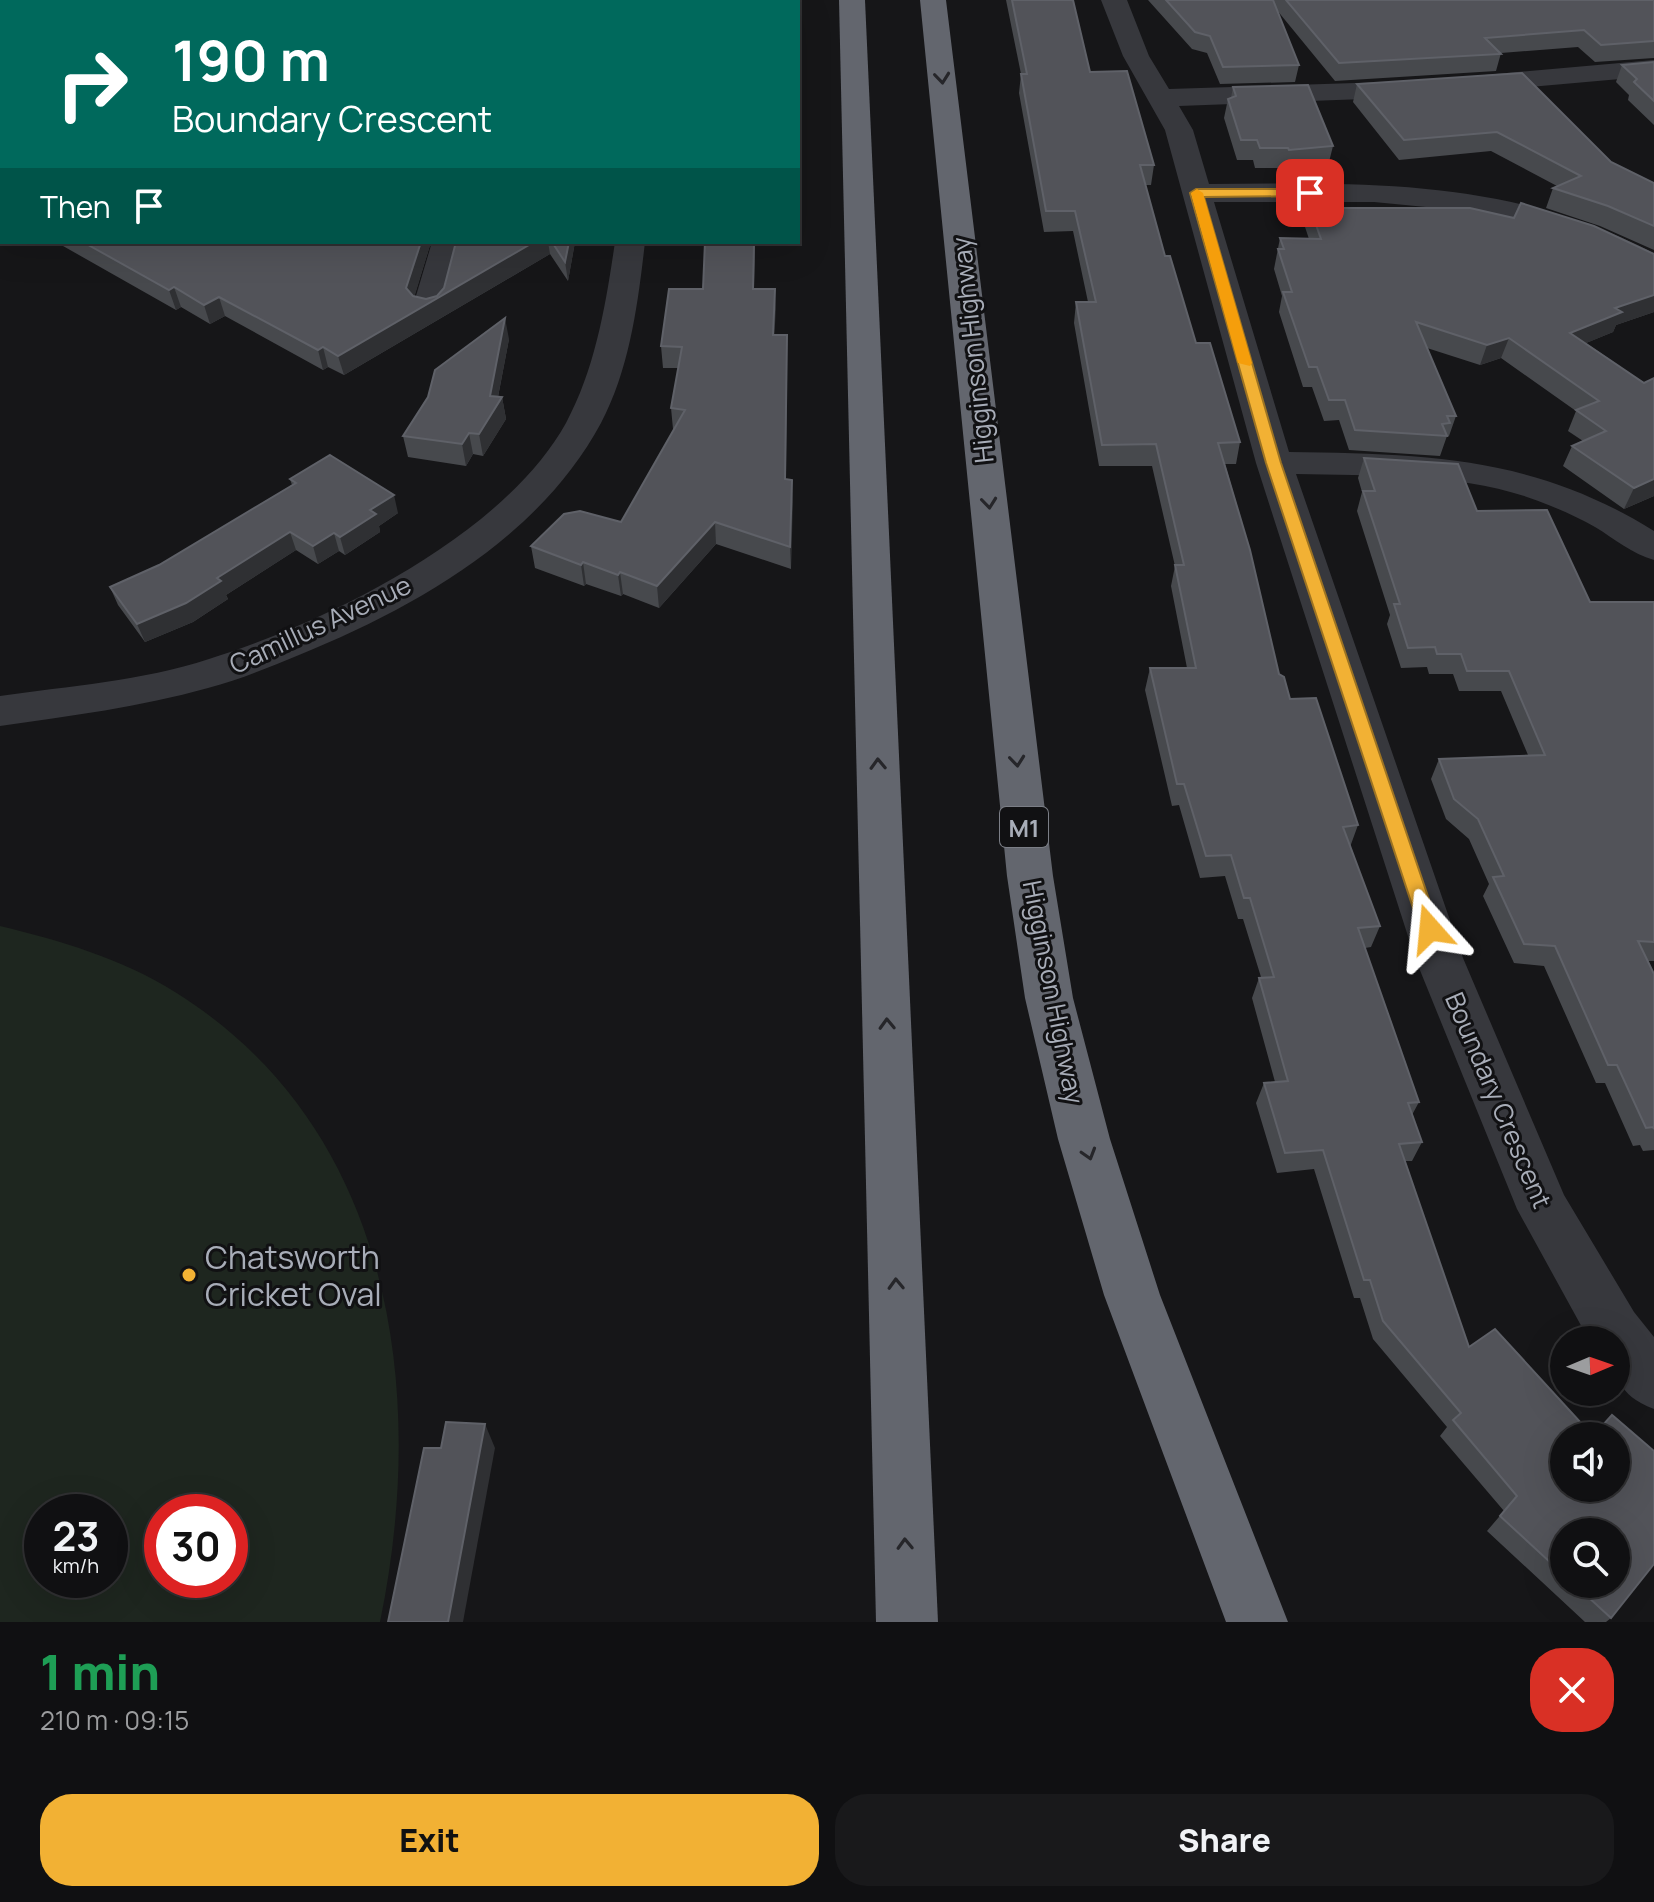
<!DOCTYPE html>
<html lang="en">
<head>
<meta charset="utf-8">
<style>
  :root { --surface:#101012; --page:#19191b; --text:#f1f3f6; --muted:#9c9d9f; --line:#303032; --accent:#f2b134 }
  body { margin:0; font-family:Manrope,sans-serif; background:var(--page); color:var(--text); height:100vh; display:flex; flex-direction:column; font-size:30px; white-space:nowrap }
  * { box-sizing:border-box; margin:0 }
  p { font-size:26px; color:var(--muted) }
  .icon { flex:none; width:44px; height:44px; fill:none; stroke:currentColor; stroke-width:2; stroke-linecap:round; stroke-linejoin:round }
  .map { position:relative; height:1622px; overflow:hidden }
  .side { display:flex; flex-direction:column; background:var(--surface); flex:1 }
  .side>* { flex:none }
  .guide { position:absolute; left:0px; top:0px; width:800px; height:244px; box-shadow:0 8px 32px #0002,0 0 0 2px var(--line); background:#00695c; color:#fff; overflow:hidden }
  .needle { width:52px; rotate:88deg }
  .buttons { position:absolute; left:1550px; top:1326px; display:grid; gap:16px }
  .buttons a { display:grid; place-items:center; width:80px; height:80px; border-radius:50%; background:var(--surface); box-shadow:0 8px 32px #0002,0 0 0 2px var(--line); font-size:40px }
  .speed { position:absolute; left:24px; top:1494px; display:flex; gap:16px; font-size:40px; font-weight:700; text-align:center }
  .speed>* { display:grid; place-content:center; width:104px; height:104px; border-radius:50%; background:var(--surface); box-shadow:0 8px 32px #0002,0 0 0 2px var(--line); line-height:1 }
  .speed small { font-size:20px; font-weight:400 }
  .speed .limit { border:12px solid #d22; background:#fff; color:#111 }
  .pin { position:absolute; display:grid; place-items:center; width:68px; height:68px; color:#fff; margin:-34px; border-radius:16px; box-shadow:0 4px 12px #0006 }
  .me { position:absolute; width:88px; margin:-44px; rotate:342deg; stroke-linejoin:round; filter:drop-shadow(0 0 6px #0008) }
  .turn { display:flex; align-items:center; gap:28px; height:168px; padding:0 40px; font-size:36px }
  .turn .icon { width:104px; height:104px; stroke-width:2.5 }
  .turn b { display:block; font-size:56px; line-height:68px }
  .then { display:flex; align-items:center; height:76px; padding:0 40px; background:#0003; gap:16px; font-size:30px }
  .round { display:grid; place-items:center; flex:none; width:84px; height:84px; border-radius:32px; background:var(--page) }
  .headline { display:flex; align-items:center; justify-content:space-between; height:136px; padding:0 40px }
  h1 { font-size:48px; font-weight:800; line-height:60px; color:#1e9e55 }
  .cta { display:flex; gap:16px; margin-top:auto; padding:16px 40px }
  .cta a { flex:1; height:92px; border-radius:32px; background:var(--accent); color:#111; font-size:32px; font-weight:800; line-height:92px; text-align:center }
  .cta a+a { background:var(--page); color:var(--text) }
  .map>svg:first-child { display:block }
</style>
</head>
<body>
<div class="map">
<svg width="1654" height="1622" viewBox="0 0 1654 1622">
  <rect width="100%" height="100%" fill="#161618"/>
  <path fill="#1e261f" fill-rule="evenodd" d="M0 926C61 941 121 958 175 992 392 1127 428 1390 380 1622H0ZM42 1512H110V1580H42ZM162 1512H230V1580H162Z"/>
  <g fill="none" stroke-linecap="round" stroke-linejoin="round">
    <g fill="#37383d" fill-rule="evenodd">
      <path d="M648 0H674L647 2Z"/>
      <path d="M1101 0H1127L1149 56 1169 89 1417 81 1654 60V76L1417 97 1179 106 1193 130 1209 184C1370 183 1506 178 1654 253V274L1588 243 1534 224 1488 213 1374 202H1214L1289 452C1426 454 1534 456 1654 531V560C1632 554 1615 539 1595 527 1581 519 1566 512 1551 506 1472 472 1380 476 1296 474L1463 958 1564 1195 1634 1312 1654 1337V1409C1616 1394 1616 1378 1616 1340H1589L1517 1209 1415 958 1256 463 1165 130 1123 56Z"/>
      <path d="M432 242H462L445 306 440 313 429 316 418 313 413 306Z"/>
      <path d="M615 242H645C638 303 630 368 601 423 539 538 416 607 299 655 269 667 240 680 208 688 140 707 70 716 0 726V696C69 686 142 681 209 659 328 622 504 535 566 423 596 367 606 303 615 242Z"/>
    </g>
    <g fill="#63666e" fill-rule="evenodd">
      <path d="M839 0H865L938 1622H876Z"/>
      <path d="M920 0H946L1053 876 1073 998 1110 1139 1160 1295 1288 1622H1226L1104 1295 1058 1139 1025 998 1007 876Z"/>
    </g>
  </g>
  <g fill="#47494d" fill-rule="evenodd">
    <path d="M0 0H620V2H2V203L0 198V119L2 118 0 116Z"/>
    <path d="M1006 0H1073L1090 72 1127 71 1154 165 1151 185H1145L1165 256H1170L1196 343H1210L1240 442 1236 464H1225L1250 550 1279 674 1284 677 1290 699 1316 698 1358 825 1350 847 1380 926 1371 947 1365 948 1419 1102 1412 1115 1422 1142 1412 1161H1405L1469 1347 1495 1329 1593 1436H1564V1488H1616V1436H1593L1612 1415 1654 1451V1564L1611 1618 1606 1622H1585L1487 1531 1504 1511 1440 1436 1447 1427 1373 1339 1360 1298H1354L1314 1169 1277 1173 1256 1103 1264 1083 1275 1082 1252 998 1259 978 1261 977 1243 919H1238L1225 876 1200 878 1179 805 1172 806 1145 690 1150 668H1187L1171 586 1175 566 1152 466H1099L1074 323 1076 302H1088L1073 231 1044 232 1019 93 1021 74ZM1564 1532H1616V1584H1564Z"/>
    <path d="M1148 0H1654V58L1595 62 1578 47 1501 53 1496 71 1335 81 1276 9 1299 65 1295 82 1220 84 1207 53 1192 49Z"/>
    <path d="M1654 62V125L1628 100 1629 95 1616 82 1622 65Z"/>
    <path d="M1357 84 1611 162 1654 183V250L1600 226 1546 208 1553 188 1557 186 1491 151 1399 160 1353 102Z"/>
    <path d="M1233 87 1333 146 1328 166 1284 170V168H1255L1253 160H1237L1224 118 1228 99 1231 98Z"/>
    <path d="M1310 208 1654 254V312L1616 325 1613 332 1586 343 1644 383 1654 378V496L1624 509 1563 466 1572 446 1583 441 1568 431 1576 411 1501 358 1480 365 1427 348 1456 416 1449 436H1447L1440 456 1349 450 1339 420 1324 421 1312 387H1303L1279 312 1282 296 1274 269 1280 238 1309 239 1305 227Z"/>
    <path d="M56 242H431L414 297 426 299 437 296 444 288 456 242H575L568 281 550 254 344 375 328 367 323 370 225 316 210 324 181 307 176 310Z"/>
    <path d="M705 242H755L754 289H775L774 335 787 356 786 479 792 480 791 569 716 544 659 608 623 594 621 596 586 584 584 586 535 568 531 546 621 522 674 429H673L671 408 678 368H663L661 346 703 289Z"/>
    <path d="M509 339 498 397H502L506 419 483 456 473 454 466 466 408 457 403 436Z"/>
    <path d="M1364 458 1477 511 1590 602H1654V961H1647L1654 974V1150L1643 1151 1640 1145 1633 1146 1605 1083H1596L1544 966 1514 963 1483 896 1489 884 1469 839 1446 819 1431 779 1439 759 1528 755 1501 691H1459L1453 674H1429L1427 667 1401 668 1387 624 1390 615 1357 511 1362 492 1358 478Z"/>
    <path d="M290 479 398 513 379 526 380 532 345 555 339 551 318 564 296 550 226 595 228 599 193 622 145 642 118 605 110 587 159 565 292 485Z"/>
  </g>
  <g fill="#2f3033">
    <path d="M421 242H431L411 308 406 288Z"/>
    <path d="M534 242H548L550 254 344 375 338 356Z"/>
    <path d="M569 242H575L568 281 565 262Z"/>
    <path d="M174 287 181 307 176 310 169 290Z"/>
    <path d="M775 289 776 309 773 356V335Z"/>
    <path d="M1654 295V312L1616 325 1613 332 1562 353 1570 333 1615 308Z"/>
    <path d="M219 297 225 316 210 324 204 305Z"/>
    <path d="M505 318 509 339 496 407 502 397 506 419 483 456 479 434 490 396Z"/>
    <path d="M1509 338 1501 358 1480 365 1487 345Z"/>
    <path d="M323 347 328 367 323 370 318 350Z"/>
    <path d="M469 433 473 454 466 466 462 444Z"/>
    <path d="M1654 479V496L1624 509 1634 488Z"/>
    <path d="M792 480 793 502 791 569 790 547Z"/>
    <path d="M394 495 398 513 379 526 380 532 345 555 340 537 370 510Z"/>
    <path d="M715 522 716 544 659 608 657 586Z"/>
    <path d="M290 532 296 550 226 595 228 599 193 622 145 642 137 624 217 578Z"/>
    <path d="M334 533 339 551 318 564 313 546Z"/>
    <path d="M583 562 586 584 584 586 581 565Z"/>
    <path d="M620 572 623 594 621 596 618 575Z"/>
    <path d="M485 1424 495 1448 463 1622H448Z"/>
  </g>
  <g fill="#525359" stroke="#5f6168" stroke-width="2">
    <path d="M0 0H616V2H2V109L0 106Z"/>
    <rect x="700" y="0" width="76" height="2"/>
    <path d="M1012 0H1073L1090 72 1127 71 1154 165H1140L1165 256H1170L1196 343H1210L1240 442 1218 443 1250 550 1279 674 1284 677 1290 699 1316 698 1358 825 1343 827 1380 926 1358 928 1419 1102 1408 1103 1422 1142 1399 1144 1469 1347 1495 1329 1593 1436H1564V1488H1616V1436H1593L1612 1415 1654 1451V1564L1611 1618 1574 1584H1616V1532H1564V1575L1500 1516 1517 1496 1453 1420 1461 1413 1383 1321 1370 1280H1364L1323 1150 1285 1153 1264 1083 1288 1081 1259 978 1274 977 1250 898H1244L1231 855 1206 856 1184 784H1177L1150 668H1196L1175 565H1184L1156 444 1102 445 1076 302H1096L1075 211H1046L1021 74H1027Z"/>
    <path d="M1166 0H1273L1299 65 1223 67 1210 36 1195 32Z"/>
    <path d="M1286 0H1654V41L1601 45 1584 30 1485 38 1501 54 1339 63Z"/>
    <path d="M1654 62V101L1634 82 1637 79 1622 65Z"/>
    <path d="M1522 73 1611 162 1654 183V226L1608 206 1553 188 1581 176 1497 132 1404 140 1357 84Z"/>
    <path d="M1308 85 1333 146 1289 150 1288 148H1260L1257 140H1241L1228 99 1236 96 1233 87Z"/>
    <path d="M2 118V183L0 182V119Z"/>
    <path d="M1521 203 1594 226 1654 254V295L1615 308 1622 312 1570 333 1644 383 1654 378V479L1634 488 1572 446 1606 431 1576 410 1599 401 1509 338 1487 345 1416 322 1456 416H1447L1450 423 1442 424 1447 436 1355 430 1345 400H1329L1317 367H1309L1283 292H1292L1278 249H1284L1280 238 1321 239 1310 208H1470L1514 218Z"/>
    <path d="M83 242H421L406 288 413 296 426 299 437 296 444 288 456 242H534L338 356 323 347 318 350 219 297 204 305 174 287 169 290Z"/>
    <path d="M552 242H569L565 262Z"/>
    <path d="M705 242H754L753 289H775L773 335H787L785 479 792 480 790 547 715 522 657 586 620 572 618 575 583 562 581 565 531 546 564 514 580 511 621 522 685 410 671 408 682 347 661 346 669 289H703Z"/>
    <path d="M505 318 490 396 502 397 479 434 469 433 462 444 403 436 428 397 435 370Z"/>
    <path d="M330 455 394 495 370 510 376 514 340 537 334 533 313 546 290 532 217 578 221 581 186 603 137 624 110 587 159 565 296 483 290 479Z"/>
    <path d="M1364 458 1458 464 1477 511 1547 510 1590 602H1654V942L1638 941 1654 974V1129L1653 1127 1646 1128 1617 1065H1608L1555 946 1524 944 1493 877 1504 876 1478 819 1454 799 1439 759 1545 755 1509 671H1467L1461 654H1437L1435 647 1408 648 1394 604H1400L1363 491H1375Z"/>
    <path d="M446 1422 485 1424 448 1622H388L424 1448H441Z"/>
  </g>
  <defs><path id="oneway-chevron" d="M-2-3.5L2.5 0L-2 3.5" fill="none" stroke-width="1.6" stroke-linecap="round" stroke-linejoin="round" transform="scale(2)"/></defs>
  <g stroke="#26262a">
    <use href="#oneway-chevron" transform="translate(942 78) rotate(84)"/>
    <use href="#oneway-chevron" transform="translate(989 503) rotate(84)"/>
    <use href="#oneway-chevron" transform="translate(1017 761) rotate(84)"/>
    <use href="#oneway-chevron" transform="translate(878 764) rotate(-92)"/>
    <use href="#oneway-chevron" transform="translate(887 1024) rotate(-92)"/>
    <use href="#oneway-chevron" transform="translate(1089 1154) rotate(73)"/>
    <use href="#oneway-chevron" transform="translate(896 1284) rotate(-92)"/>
    <use href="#oneway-chevron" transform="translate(905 1544) rotate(-92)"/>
  </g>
  <path fill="#f2b134" stroke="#9d7322" stroke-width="2" d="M1196 189H1310L1316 193 1310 196 1204 197 1281 463 1439 929 1436 934H1423L1420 929 1266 463 1190 193Z"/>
  <path fill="#f59e0b" d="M1197 189 1203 193 1252 363 1250 366 1238 363 1191 193Z"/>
  <circle fill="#f2b134" stroke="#111113" stroke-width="3" cx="189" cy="1275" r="8"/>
  <g text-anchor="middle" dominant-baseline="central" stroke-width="6" stroke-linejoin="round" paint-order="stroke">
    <rect fill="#111113" stroke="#7b7e86" stroke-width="2" x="1000" y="807" width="48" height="40" rx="6"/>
    <g font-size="24" font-weight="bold" fill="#a8adb8">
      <text x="1024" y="827">M1</text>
    </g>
    <g font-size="26" fill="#a8adb8" stroke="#111113">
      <text transform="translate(972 350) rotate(-96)">Higginson Highway</text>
      <text transform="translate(320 624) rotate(-25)">Camillus Avenue</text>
      <text transform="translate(1054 992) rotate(79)">Higginson Highway</text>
      <text transform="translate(1499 1100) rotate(67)">Boundary Crescent</text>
    </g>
    <g font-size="32" fill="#a8adb8" stroke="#111113" text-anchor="start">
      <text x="205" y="1257">Chatsworth<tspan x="205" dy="37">Cricket Oval</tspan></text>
    </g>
  </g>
</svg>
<div class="buttons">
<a><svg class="needle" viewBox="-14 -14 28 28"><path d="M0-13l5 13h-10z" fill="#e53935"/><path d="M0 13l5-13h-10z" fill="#9c9d9f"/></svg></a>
<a><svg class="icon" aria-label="sound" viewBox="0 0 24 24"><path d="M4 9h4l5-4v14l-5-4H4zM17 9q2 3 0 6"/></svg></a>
<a><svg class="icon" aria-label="search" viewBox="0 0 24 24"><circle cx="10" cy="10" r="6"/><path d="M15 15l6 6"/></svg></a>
</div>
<div class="speed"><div>23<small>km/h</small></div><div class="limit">30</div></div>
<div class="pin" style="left:1310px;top:193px;background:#d93025"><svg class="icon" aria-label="arrive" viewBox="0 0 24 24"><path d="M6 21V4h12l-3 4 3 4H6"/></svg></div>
<svg class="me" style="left:1430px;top:929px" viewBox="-20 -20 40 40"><path d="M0-17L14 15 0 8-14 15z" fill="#f2b134" stroke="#fff" stroke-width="4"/></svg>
<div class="guide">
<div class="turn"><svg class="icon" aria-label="right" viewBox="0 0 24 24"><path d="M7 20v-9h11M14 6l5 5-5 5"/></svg><div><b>190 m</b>Boundary Crescent</div></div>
<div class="then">Then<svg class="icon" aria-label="arrive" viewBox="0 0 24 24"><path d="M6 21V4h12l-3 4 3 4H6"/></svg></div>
</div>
</div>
<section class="side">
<div class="headline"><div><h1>1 min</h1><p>210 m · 09:15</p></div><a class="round" style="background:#d93025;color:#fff"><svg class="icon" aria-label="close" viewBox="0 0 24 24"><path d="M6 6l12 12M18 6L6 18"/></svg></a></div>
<div class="cta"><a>Exit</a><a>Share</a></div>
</section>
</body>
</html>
